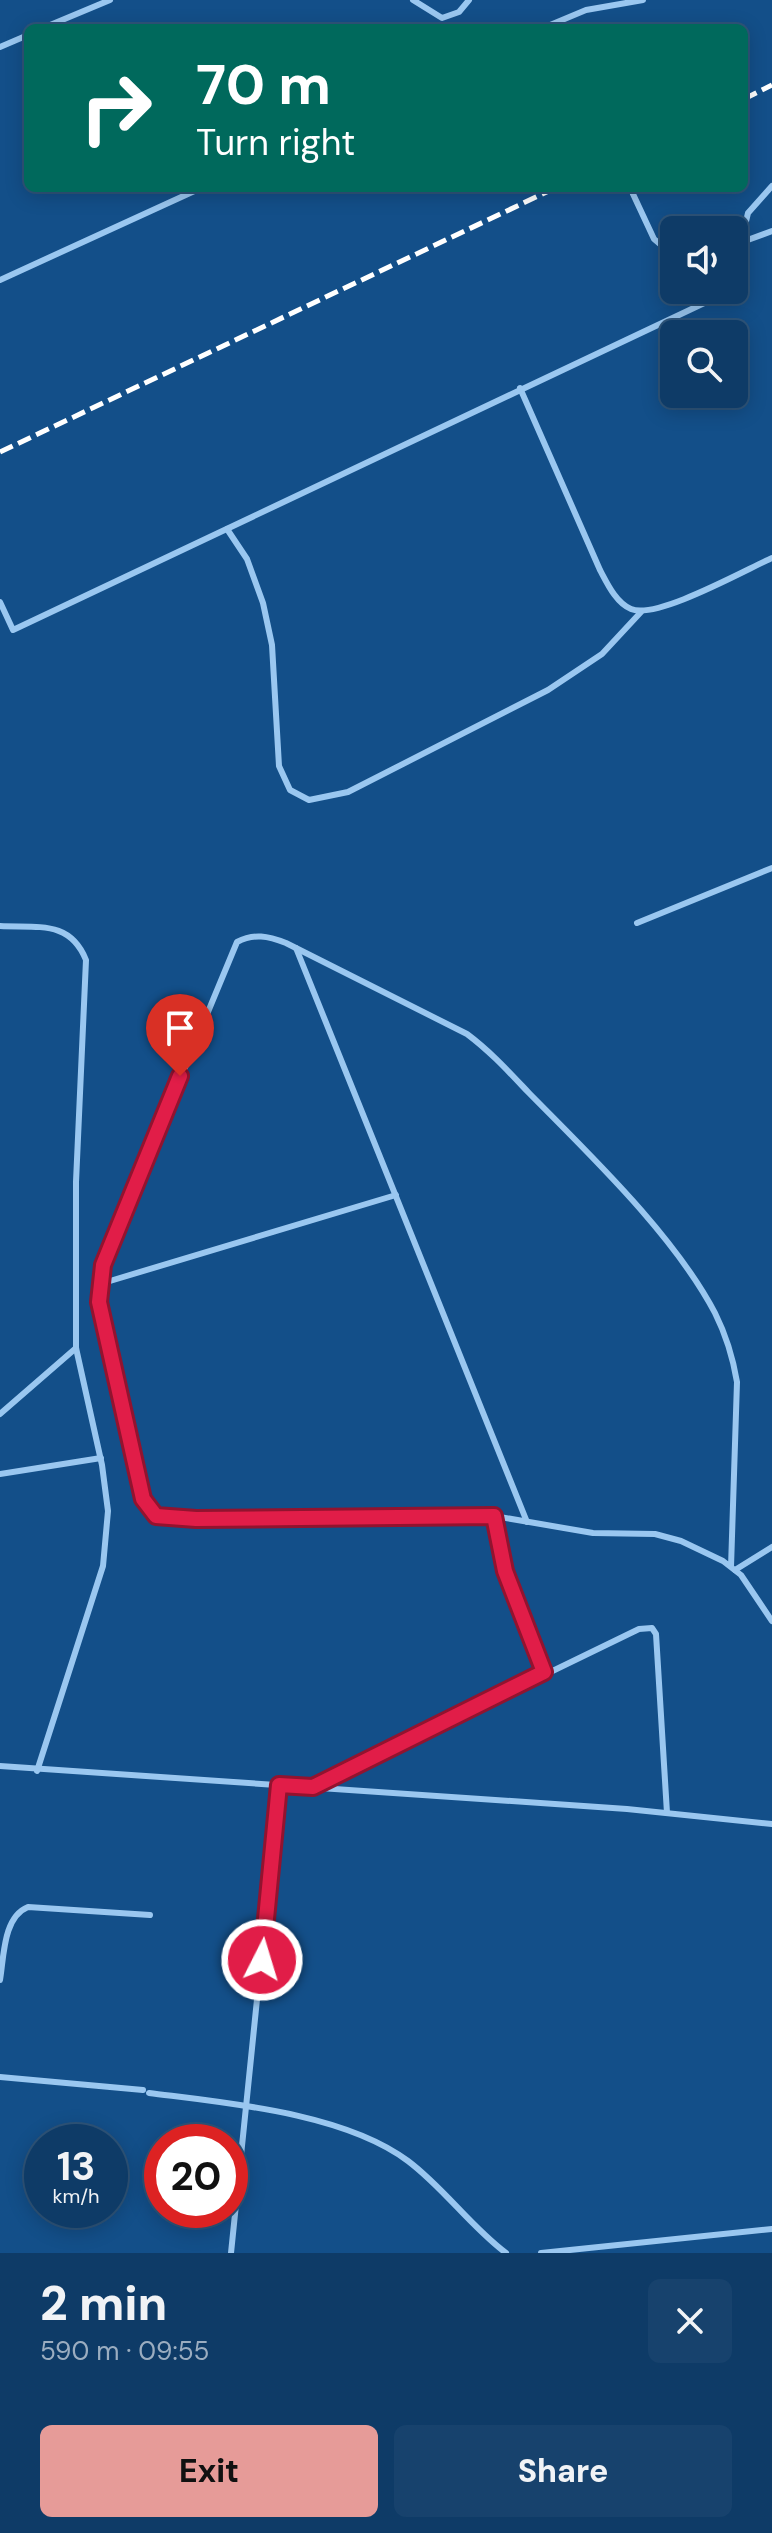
<!DOCTYPE html>
<html lang="en">
<head>
<meta charset="utf-8">
<style>
  :root { --surface:#0e3b67; --page:#17426d; --text:#f1f3f6; --muted:#9badc0; --line:#2e557b; --accent:#e69b98 }
  body { margin:0; font-family:"DM Sans",sans-serif; background:var(--page); color:var(--text); height:100vh; display:flex; flex-direction:column; font-size:30px; white-space:nowrap }
  * { box-sizing:border-box; margin:0 }
  p { font-size:26px; color:var(--muted) }
  .icon { flex:none; width:44px; height:44px; fill:none; stroke:currentColor; stroke-width:2; stroke-linecap:round; stroke-linejoin:round }
  .map { position:relative; height:2253px; overflow:hidden }
  .details { display:flex; flex-direction:column; background:var(--surface); flex:1 }
  .details>* { flex:none }
  .guide { position:absolute; left:24px; top:24px; width:724px; height:168px; border-radius:12px; box-shadow:0 4px 20px #0003,0 0 0 2px var(--line); background:#00695c; color:#fff; overflow:hidden }
  .tools { position:absolute; left:660px; top:216px; display:grid; gap:16px }
  .tools a { display:grid; place-items:center; width:88px; height:88px; border-radius:12px; background:var(--surface); box-shadow:0 4px 20px #0003,0 0 0 2px var(--line); font-size:40px }
  .speed { position:absolute; left:24px; top:2124px; display:flex; gap:16px; font-size:40px; font-weight:700; text-align:center }
  .speed>* { display:grid; place-content:center; width:104px; height:104px; border-radius:50%; background:var(--surface); box-shadow:0 4px 20px #0003,0 0 0 2px var(--line); line-height:1 }
  .speed small { font-size:20px; font-weight:400 }
  .speed .limit { border:12px solid #d22; background:#fff; color:#111 }
  .pin { position:absolute; display:grid; place-items:center; width:68px; height:68px; color:#fff; margin:-82px -34px; border-radius:50% 50% 50% 0; rotate:-45deg; box-shadow:0 0 8px #0007 }
  .pin .icon { rotate:45deg }
  .me { position:absolute; width:88px; margin:-44px; rotate:5deg; stroke-linejoin:round; filter:drop-shadow(0 0 6px #0008) }
  .turn { display:flex; align-items:center; gap:28px; height:168px; padding:0 40px; font-size:36px }
  .turn .icon { width:104px; height:104px; stroke-width:2.5 }
  .turn b { display:block; font-size:56px; line-height:68px }
  .round { display:grid; place-items:center; flex:none; width:84px; height:84px; border-radius:12px; background:var(--page) }
  .summary { display:flex; align-items:center; justify-content:space-between; height:136px; padding:0 40px }
  h1 { font-size:48px; font-weight:800; line-height:60px }
  .action { display:flex; gap:16px; margin-top:auto; padding:16px 40px }
  .action a { flex:1; height:92px; border-radius:12px; background:var(--accent); color:#111; font-size:32px; font-weight:800; line-height:92px; text-align:center }
  .action a+a { background:var(--page); color:var(--text) }
  .map>svg:first-child { display:block }
</style>
</head>
<body>
<div class="map">
<svg width="772" height="2253" viewBox="0 0 772 2253">
  <rect width="100%" height="100%" fill="#134f89"/>
  <g fill="none" stroke-linecap="round" stroke-linejoin="round">
    <g stroke="#9ac7f0" stroke-width="6">
      <path d="M413 0 442 18 459 12 469 0"/>
      <path d="M43 28 110 0"/>
      <path d="M543 28 586 10 643 0"/>
      <path d="M0 47 28 35"/>
      <path d="M633 194 654 239 674 256"/>
      <path d="M734 245 772 231"/>
      <path d="M734 272 748 213 772 186"/>
      <path d="M0 280 201 188"/>
      <path d="M520 388 600 570C607 583 616 603 631 609 656 620 745 570 772 558"/>
      <path d="M227 529 247 559 263 603 272 645 279 766 290 790 309 800 348 792 548 690 602 654 641 612"/>
      <path d="M0 602 13 630 717 297 724 290"/>
      <path d="M637 923 772 868"/>
      <path d="M0 926C38 928 70 920 86 960L76 1182V1348L102 1465 108 1511 103 1566 37 1771"/>
      <path d="M296 948 527 1522"/>
      <path d="M100 1284 396 1195"/>
      <path d="M0 1414 76 1348"/>
      <path d="M0 1474 101 1458"/>
      <path d="M494 1516 505 1571 544 1672"/>
      <path d="M731 1567 737 1382C733 1358 726 1335 715 1313 674 1235 591 1156 529 1093 509 1072 491 1052 467 1034L286 943C268 936 254 933 237 942L103 1265 99 1302 143 1499 156 1516 196 1519 494 1516 593 1533 655 1534 681 1541 723 1561 741 1575 772 1621"/>
      <path d="M735 1570 772 1547"/>
      <path d="M0 1766 627 1809 772 1824"/>
      <path d="M316 1786 639 1629 652 1628 656 1634 667 1813"/>
      <path d="M0 1980C4 1957 3 1917 28 1907L150 1915"/>
      <path d="M0 2077 143 2090"/>
      <path d="M149 2093C228 2103 344 2113 408 2161 444 2188 471 2227 506 2253"/>
      <path d="M231 2253 279 1785"/>
      <path d="M541 2253 772 2229"/>
    </g>
    <g stroke="#fff" stroke-width="5" stroke-dasharray="14 6" stroke-linecap="butt">
      <path d="M744 99 772 85"/>
      <path d="M0 452 555 188"/>
    </g>
  </g>
  <g fill="none" stroke-linecap="round" stroke-linejoin="round">
    <g stroke="#92132f" stroke-width="20">
      <path id="route" d="M180 1076 103 1265 99 1302 143 1499 156 1516 196 1519 494 1516 505 1571 544 1672 313 1787 279 1785 262 1960"/>
    </g>
    <use href="#route" stroke="#e11d48" stroke-width="14"/>
  </g>
</svg>
<div class="tools">
<a><svg class="icon" aria-label="sound" viewBox="0 0 24 24"><path d="M4 9h4l5-4v14l-5-4H4zM17 9q2 3 0 6"/></svg></a>
<a><svg class="icon" aria-label="search" viewBox="0 0 24 24"><circle cx="10" cy="10" r="6"/><path d="M15 15l6 6"/></svg></a>
</div>
<div class="speed"><div>13<small>km/h</small></div><div class="limit">20</div></div>
<div class="pin" style="left:180px;top:1076px;background:#d93025"><svg class="icon" aria-label="arrive" viewBox="0 0 24 24"><path d="M6 21V4h12l-3 4 3 4H6"/></svg></div>
<svg class="me" style="left:262px;top:1960px" viewBox="-20 -20 40 40"><circle r="17" fill="#e11d48" stroke="#fff" stroke-width="3"/><path d="M0-11L8 9 0 5-8 9z" fill="#fff"/></svg>
<div class="guide">
<div class="turn"><svg class="icon" aria-label="right" viewBox="0 0 24 24"><path d="M7 20v-9h11M14 6l5 5-5 5"/></svg><div><b>70 m</b>Turn right</div></div>
</div>
</div>
<section class="details">
<div class="summary"><div><h1>2 min</h1><p>590 m · 09:55</p></div><a class="round"><svg class="icon" aria-label="close" viewBox="0 0 24 24"><path d="M6 6l12 12M18 6L6 18"/></svg></a></div>
<div class="action"><a>Exit</a><a>Share</a></div>
</section>
</body>
</html>
